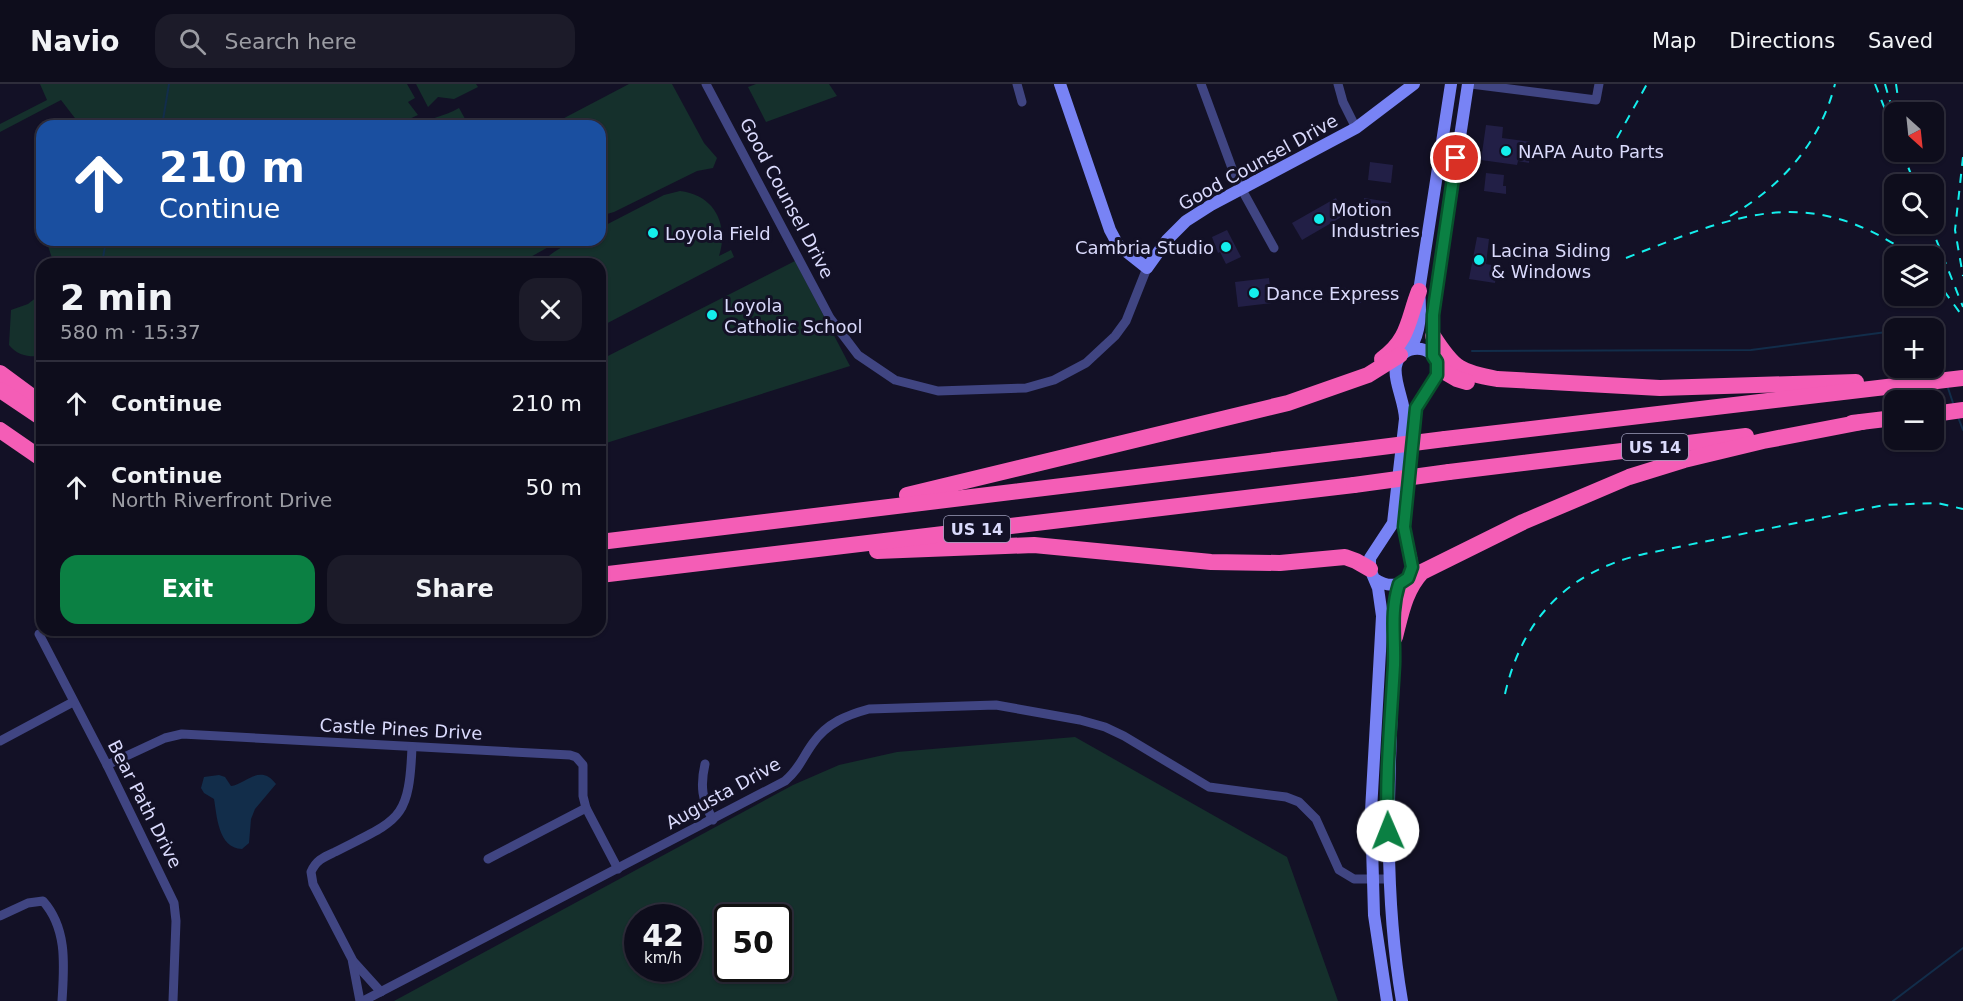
<!DOCTYPE html>
<html lang="en">
<head>
<meta charset="utf-8">
<style>
  :root { --surface:#0e0d1c; --page:#1c1b29; --text:#f1f3f6; --muted:#9b9ca3; --line:#2e2d3b; --accent:#0b8043 }
  body { margin:0; font-family:"DejaVu Sans",sans-serif; background:var(--page); color:var(--text); height:100vh; display:flex; flex-direction:column; font-size:22px; white-space:nowrap }
  * { box-sizing:border-box; margin:0 }
  p { font-size:20px; color:var(--muted) }
  .icon { flex:none; width:33px; height:33px; fill:none; stroke:currentColor; stroke-width:2; stroke-linecap:round; stroke-linejoin:round }
  .map { position:relative; flex:1; overflow:hidden }
  .side { position:absolute; left:36px; top:174px; width:570px; height:378px; display:flex; flex-direction:column; background:var(--surface); border-radius:18px; box-shadow:0 2px 4px #0004,0 0 0 2px var(--line) }
  .side>* { flex:none }
  .banner { position:absolute; left:36px; top:36px; width:570px; height:126px; border-radius:18px; box-shadow:0 2px 4px #0004,0 0 0 2px var(--line); background:#1a4fa0; color:#fff; overflow:hidden }
  .needle { width:39px; rotate:153deg }
  .fabs { position:absolute; left:1884px; top:18px; display:grid; gap:12px }
  .fabs a { display:grid; place-items:center; width:60px; height:60px; border-radius:12px; background:var(--surface); box-shadow:0 2px 4px #0004,0 0 0 2px var(--line); font-size:30px }
  .speed { position:absolute; left:624px; top:820px; display:flex; gap:12px; font-size:30px; font-weight:700; text-align:center }
  .speed>* { display:grid; place-content:center; width:78px; height:78px; border-radius:50%; background:var(--surface); box-shadow:0 2px 4px #0004,0 0 0 2px var(--line); line-height:1 }
  .speed small { font-size:15px; font-weight:400 }
  .speed .limit { border:3px solid #111; border-radius:9px; background:#fff; color:#111 }
  .pin { position:absolute; display:grid; place-items:center; width:51px; height:51px; color:#fff; margin:-26px; border:3px solid #fff; border-radius:50%; box-shadow:0 2px 6px #0007 }
  .me { position:absolute; width:66px; margin:-33px; rotate:359deg; stroke-linejoin:round; filter:drop-shadow(0 0 4px #0008) }
  .turn { display:flex; align-items:center; gap:21px; height:126px; padding:0 24px; font-size:27px }
  .turn .icon { width:78px; height:78px; stroke-width:2.5 }
  .turn b { display:block; font-size:42px; line-height:51px }
  .round { display:grid; place-items:center; flex:none; width:63px; height:63px; border-radius:18px; background:var(--page) }
  .headline { display:flex; align-items:center; justify-content:space-between; height:102px; padding:0 24px }
  h1 { font-size:36px; font-weight:800; line-height:45px }
  .primary-button { display:flex; gap:12px; margin-top:auto; padding:12px 24px }
  .primary-button a { flex:1; height:69px; border-radius:18px; background:var(--accent); color:#fff; font-size:24px; font-weight:800; line-height:69px; text-align:center }
  .primary-button a+a { background:var(--page); color:var(--text) }
  ul { padding:0; list-style:none }
  li { display:flex; align-items:center; gap:18px; height:84px; padding:0 24px; border-top:2px solid var(--line) }
  li div { flex:1 }
  li b { display:block; font-size:22px }
  li em { font-style:normal }
  header { display:flex; align-items:center; gap:36px; box-sizing:border-box; height:84px; padding:0 30px; background:var(--surface); border-bottom:2px solid var(--line) }
  header strong { font-size:28px }
  nav { display:flex; gap:33px; margin-inline-start:auto; font-size:21px }
  .search { width:420px; height:54px; background:var(--page); display:flex; align-items:center; gap:15px; box-sizing:border-box; padding:0 21px; border-radius:18px; color:var(--muted); font-size:22px }
  .map>svg:first-child { display:block }
</style>
</head>
<body>
<header>
<strong>Navio</strong>
<div class="search"><svg class="icon" aria-label="search" viewBox="0 0 24 24"><circle cx="10" cy="10" r="6"/><path d="M15 15l6 6"/></svg>Search here</div>
<nav><a>Map</a><a>Directions</a><a>Saved</a></nav>
</header>
<div class="map">
<svg width="1963" height="917" viewBox="0 0 1963 917">
  <rect width="100%" height="100%" fill="#131126"/>
  <g fill="#15302c" fill-rule="evenodd">
    <path d="M40 0H407L415 14 408 18 418 31 394 42H81L61 16 0 48V40L47 16Z"/>
    <path d="M416 0H476L478 3 454 15 438 13 428 23Z"/>
    <path d="M629 0H672L704 59 717 74 713 84 697 87 614 128 600 132V42H549Z"/>
    <path d="M756 0H829L837 12 766 38 748 3Z"/>
    <path d="M459 24 469 42H413C428 34 444 33 459 24Z"/>
    <path d="M680 107C715 111 729 141 719 172L731 166 734 173 600 243V180H540C559 161 574 156 600 156V144L664 111Z"/>
    <path d="M46 156H561L518 180H54Z"/>
    <path d="M795 177 850 282 600 361V276Z"/>
    <path d="M42 209V272C28 273 18 272 9 261L11 226 28 220Z"/>
    <path d="M1075 653 1287 773 1338 917H394L793 701 839 681 897 668ZM638 834H688V885H638ZM728 834H778V885H728Z"/>
  </g>
  <path fill="#122d4a" d="M219 691 225 693 231 702C246 700 260 679 276 700L255 725 251 735 249 759 242 765C218 764 217 732 214 715L204 709 201 704 204 693Z"/>
  <g fill="none" stroke-linecap="round" stroke-linejoin="round">
    <g stroke="#122d4a" stroke-width="2">
      <path d="M162 42 169 0"/>
      <path d="M102 180 106 156"/>
      <path d="M1912 244 1926 243 1927 244"/>
      <path d="M1934 262 1943 290"/>
      <path d="M1472 267 1751 266 1894 247"/>
      <path d="M1947 301 1954 322"/>
      <path d="M1958 333 1963 346"/>
      <path d="M1893 917 1963 864"/>
    </g>
  </g>
  <g fill="#221f46">
    <path d="M1486 41 1503 43 1502 54 1531 58 1529 79 1518 77 1517 81 1481 76Z"/>
    <path d="M1370 78 1393 81 1391 99 1368 96Z"/>
    <path d="M1486 89 1504 91 1503 102H1506V110L1484 107Z"/>
    <path d="M1336 114 1345 131 1302 156 1292 139Z"/>
    <path d="M1364 114 1389 118 1386 132 1363 128Z"/>
    <path d="M1227 146 1241 173 1226 180 1220 168 1218 169 1212 153Z"/>
    <path d="M1477 153 1489 155 1486 180 1497 182 1495 199 1469 195Z"/>
    <path d="M1269 194 1272 219 1238 223 1235 198Z"/>
    <path d="M1333 201 1364 208 1361 219 1331 211Z"/>
  </g>
  <g fill="none" stroke-linecap="round" stroke-linejoin="round">
    <g stroke="#404582" stroke-width="9">
      <path d="M706 0 830 234 858 271 895 296 938 307 1026 304 1054 296 1086 279 1115 252 1126 237 1147 184"/>
      <path d="M1017 0 1022 18"/>
      <path d="M1201 0 1236 95 1274 164"/>
      <path d="M1338 0 1343 18 1356 44"/>
      <path d="M1471 0 1596 16 1599 0"/>
      <path d="M39 550 107 681 174 819 176 837 173 917"/>
      <path d="M0 657 73 618"/>
      <path d="M705 680C700 702 702 716 713 736"/>
      <path d="M107 681 165 654 182 650 570 671 576 673 583 681V712L586 724 618 785"/>
      <path d="M488 775 586 724"/>
      <path d="M0 832 28 819 43 817C68 845 64 883 62 917"/>
      <path d="M353 877 381 908"/>
      <path d="M360 917 352 875 313 800 311 788C316 776 324 773 335 768 399 735 409 738 412 663"/>
      <path d="M363 917 785 697C800 684 802 674 813 659 827 639 847 631 869 625L996 621 1080 636 1105 643 1124 652 1209 703 1286 713 1299 718 1316 735 1339 786 1354 795H1390"/>
    </g>
    <g stroke="#7883f5" stroke-width="12">
      <path d="M1060 0 1110 146 1118 161 1147 184 1167 156 1186 137 1211 121 1356 44 1414 0"/>
      <path d="M1433 259V231L1468 0"/>
      <path d="M1410 265C1421 248 1421 227 1419 207L1451 0"/>
      <path d="M1375 495C1386 503 1404 504 1410 490 1416 475 1405 460 1405 445 1404 409 1412 371 1415 336 1416 329 1416 323 1419 318 1425 306 1439 297 1437 282 1435 259 1400 259 1396 282 1393 296 1405 319 1405 335L1393 439 1370 474V485L1378 504 1382 532 1371 727 1374 831 1387 917"/>
      <path d="M1399 500 1393 526 1395 553C1390 675 1381 796 1402 917"/>
    </g>
    <g stroke="#f45db6" stroke-width="16">
      <path d="M1433 252C1454 285 1460 288 1497 295L1660 304 1856 298"/>
      <path d="M1382 275C1409 256 1408 235 1419 207"/>
      <path d="M1438 284 1457 295 1467 298"/>
      <path d="M0 289 42 320"/>
      <path d="M0 306 42 334"/>
      <path d="M1934 330 1963 326"/>
      <path d="M1852 339 1894 334"/>
      <path d="M0 346 42 375"/>
      <path d="M1445 355 1963 294"/>
      <path d="M1449 388 1746 352"/>
      <path d="M907 411 1288 319 1368 291 1400 271"/>
      <path d="M600 458 1358 366"/>
      <path d="M877 467 1034 461 1211 478 1280 479 1345 473 1356 477 1370 485"/>
      <path d="M600 491 1354 401"/>
      <path d="M1395 553C1401 530 1405 506 1422 488L1523 438 1629 393 1684 376 1763 357 1862 338"/>
    </g>
    <g stroke="#14eeec" stroke-width="2" stroke-dasharray="9 8" stroke-linecap="butt">
      <path d="M1875 0 1894 48"/>
      <path d="M1885 0 1891 21"/>
      <path d="M1896 0 1900 28"/>
      <path d="M1617 54 1647 0"/>
      <path d="M1902 68 1915 100"/>
      <path d="M1963 73 1955 146 1963 192"/>
      <path d="M1730 132C1782 102 1820 59 1835 0"/>
      <path d="M1930 140 1963 223"/>
      <path d="M1626 174C1734 132 1807 97 1912 172"/>
      <path d="M1934 193 1963 233"/>
      <path d="M1505 610C1522 535 1568 487 1644 470L1884 421 1937 419 1963 425"/>
    </g>
    <g stroke="#f45db6" stroke-width="16">
      <path d="M1358 366 1445 355"/>
      <path d="M1354 401 1449 388"/>
    </g>
  </g>
  <g fill="none" stroke-linecap="round" stroke-linejoin="round">
    <g stroke="#07532c" stroke-width="15">
      <path id="route" d="M1388 747C1385 692 1391 636 1394 581 1395 551 1390 529 1399 500L1408 494 1412 483 1404 443 1416 324 1437 291V278L1433 272V231L1456 74"/>
    </g>
    <use href="#route" stroke="#0b8043" stroke-width="10"/>
  </g>
  <g fill="#14eeec" stroke="#131126" stroke-width="2">
    <circle cx="1506" cy="67" r="6"/>
    <circle cx="1319" cy="135" r="6"/>
    <circle cx="653" cy="149" r="6"/>
    <circle cx="1226" cy="163" r="6"/>
    <circle cx="1479" cy="176" r="6"/>
    <circle cx="1254" cy="209" r="6"/>
    <circle cx="712" cy="231" r="6"/>
  </g>
  <g text-anchor="middle" dominant-baseline="central" stroke-width="6" stroke-linejoin="round" paint-order="stroke">
    <g fill="#131126" stroke="#9e9ebc" stroke-width="1.5">
      <rect x="1622" y="350" width="66" height="26" rx="4.5"/>
      <rect x="944" y="432" width="66" height="26" rx="4.5"/>
    </g>
    <g font-size="16" font-weight="bold" fill="#dadafc">
      <text x="1655" y="363">US 14</text>
      <text x="977" y="445">US 14</text>
    </g>
    <g font-size="18" fill="#dadafc" stroke="#131126" text-anchor="start">
      <text x="1518" y="67">NAPA Auto Parts</text>
      <text x="1331" y="125">Motion<tspan x="1331" dy="21">Industries</tspan></text>
      <text x="665" y="149">Loyola Field</text>
      <text x="1214" y="163" text-anchor="end">Cambria Studio</text>
      <text x="1491" y="166">Lacina Siding<tspan x="1491" dy="21">&amp; Windows</tspan></text>
      <text x="1266" y="209">Dance Express</text>
      <text x="724" y="221">Loyola<tspan x="724" dy="21">Catholic School</tspan></text>
    </g>
    <g font-size="18" fill="#dadafc" stroke="#131126">
      <text transform="translate(1258 78) rotate(-29)">Good Counsel Drive</text>
      <text transform="translate(787 114) rotate(62)">Good Counsel Drive</text>
      <text transform="translate(401 645) rotate(3)">Castle Pines Drive</text>
      <text transform="translate(723 709) rotate(-29)">Augusta Drive</text>
      <text transform="translate(145 720) rotate(63)">Bear Path Drive</text>
    </g>
  </g>
</svg>
<div class="fabs">
<a><svg class="needle" viewBox="-14 -14 28 28"><path d="M0-13l5 13h-10z" fill="#e53935"/><path d="M0 13l5-13h-10z" fill="#9b9ca3"/></svg></a>
<a><svg class="icon" aria-label="search" viewBox="0 0 24 24"><circle cx="10" cy="10" r="6"/><path d="M15 15l6 6"/></svg></a>
<a><svg class="icon" aria-label="layers" viewBox="0 0 24 24"><path d="M12 4l9 5-9 5-9-5zM3 14l9 5 9-5"/></svg></a>
<a>+</a>
<a>−</a>
</div>
<div class="speed"><div>42<small>km/h</small></div><div class="limit">50</div></div>
<div class="pin" style="left:1456px;top:74px;background:#d93025"><svg class="icon" aria-label="arrive" viewBox="0 0 24 24"><path d="M6 21V4h12l-3 4 3 4H6"/></svg></div>
<svg class="me" style="left:1388px;top:747px" viewBox="-20 -20 40 40"><circle r="19" fill="#fff"/><path d="M0-13L10 11 0 6-10 11z" fill="#0b8043"/></svg>
<div class="banner">
<div class="turn"><svg class="icon" aria-label="ahead" viewBox="0 0 24 24"><path d="M12 20V5M6 11l6-6 6 6"/></svg><div><b>210 m</b>Continue</div></div>
</div>
<section class="side">
<div class="headline"><div><h1>2 min</h1><p>580 m · 15:37</p></div><a class="round"><svg class="icon" aria-label="close" viewBox="0 0 24 24"><path d="M6 6l12 12M18 6L6 18"/></svg></a></div>
<ul>
<li><svg class="icon" aria-label="ahead" viewBox="0 0 24 24"><path d="M12 20V5M6 11l6-6 6 6"/></svg><div><b>Continue</b></div><em>210 m</em></li>
<li><svg class="icon" aria-label="ahead" viewBox="0 0 24 24"><path d="M12 20V5M6 11l6-6 6 6"/></svg><div><b>Continue</b><p>North Riverfront Drive</p></div><em>50 m</em></li>
</ul>
<div class="primary-button"><a>Exit</a><a>Share</a></div>
</section>
</div>
</body>
</html>
